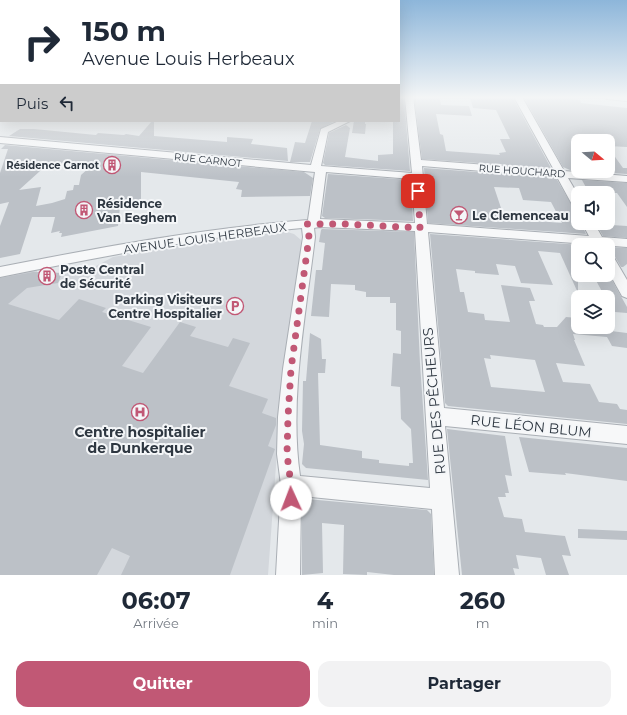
<!DOCTYPE html>
<html lang="fr">
<head>
<meta charset="utf-8">
<style>
  :root { --surface:#fff; --page:#f2f2f3; --text:#1f2937; --muted:#747a83; --accent:#c15875 }
  body { margin:0; font-family:Montserrat,sans-serif; background:var(--page); color:var(--text); height:100vh; display:flex; flex-direction:column; font-size:15px; white-space:nowrap }
  * { box-sizing:border-box; margin:0 }
  p { font-size:13px; color:var(--muted) }
  .icon { flex:none; width:22px; height:22px; fill:none; stroke:currentColor; stroke-width:2; stroke-linecap:round; stroke-linejoin:round }
  .map { position:relative; height:575px; overflow:hidden }
  .sheet { display:flex; flex-direction:column; background:var(--surface); flex:1 }
  .sheet>* { flex:none }
  .hud { position:absolute; left:0px; top:0px; width:400px; height:122px; box-shadow:0 4px 16px #0002; background:#fff; color:var(--text); overflow:hidden }
  .needle { width:26px; rotate:108deg }
  .controls { position:absolute; left:571px; top:134px; display:grid; gap:8px }
  .controls a { display:grid; place-items:center; width:44px; height:44px; border-radius:8px; background:var(--surface); box-shadow:0 4px 16px #0002; font-size:20px }
  .pin { position:absolute; display:grid; place-items:center; width:34px; height:34px; color:#fff; margin:-17px; border-radius:8px; box-shadow:0 2px 6px #0006 }
  .me { position:absolute; width:44px; margin:-22px; rotate:358deg; stroke-linejoin:round; filter:drop-shadow(0 0 3px #0008) }
  .turn { display:flex; align-items:center; gap:14px; height:84px; padding:0 16px; font-size:18px }
  .turn .icon { width:52px; height:52px; stroke-width:2.5 }
  .turn b { display:block; font-size:28px; line-height:34px }
  .then { display:flex; align-items:center; height:38px; padding:0 16px; background:#0003; gap:8px; font-size:15px }
  .eta { display:flex; justify-content:space-evenly; align-items:center; height:68px; text-align:center }
  .eta b { font-size:24px; font-weight:700; line-height:28px }
  .primary-button { display:flex; gap:8px; margin-top:auto; padding:8px 16px }
  .primary-button a { flex:1; height:46px; border-radius:12px; background:var(--accent); color:#fff; font-size:16px; font-weight:700; line-height:46px; text-align:center }
  .primary-button a+a { background:var(--page); color:var(--text) }
  .map>svg:first-child { display:block }
</style>
</head>
<body>
<div class="map">
<svg width="627" height="575" viewBox="0 0 627 575">
  <rect width="100%" height="100%" fill="#e4e8eb"/>
  <path fill="#d3d7dc" d="M284 231 294 234 301 240 303 248 282 383 268 575H0V277L35 270H37V272L64 273 95 269 96 266 113 257 206 241Z"/>
  <g fill="#bcc1c7" fill-rule="evenodd">
    <path d="M399 97H404L410 171 325 165 323 163 329 133 346 125 350 128 345 157 378 161V155L393 154V121H399Z"/>
    <path d="M414 97 436 98 440 100 441 105 469 106 472 116 436 114 440 134 443 135 446 151 500 155 499 153 506 152 500 139H510L496 110 473 108 470 97 502 99 501 97 513 98 551 168 422 159Z"/>
    <path d="M526 97H552L580 100 581 103 627 108V147L608 146V141H578V171L570 170 563 167 524 98H527Z"/>
    <path d="M152 121H154V136L227 142V137L253 139 251 144 287 148 288 161 9 136 20 129H34L96 135 98 133 124 135 126 134 139 136Z"/>
    <path d="M312 121H335L320 129 310 162H290L295 142 305 143Z"/>
    <path d="M354 121H365V124H366L365 134 352 133Z"/>
    <path d="M5 145 304 172 313 178 310 196 241 197 242 190 236 189 239 182 141 172V203L120 207 118 226 61 237 62 233H59L60 231 51 233 55 217H32L20 254 0 258V226L9 202 0 204V173L8 149H1ZM50 162 90 167 81 175 79 185H74L73 190 67 191 65 199 52 203 36 206 41 187 19 190Z"/>
    <path d="M608 147 623 168H627V174L583 171H608Z"/>
    <path d="M424 168 556 178 578 216V223H581L586 234 428 223ZM494 187 519 188 523 200 551 202 562 223 524 220 522 215 503 214Z"/>
    <path d="M328 174 411 180 413 221 325 218 322 216Z"/>
    <path d="M582 180 627 183V207L617 193H589Z"/>
    <path d="M596 224 627 226V238L603 236Z"/>
    <path d="M322 229 414 232 420 363 428 480 306 468 302 464 304 444 302 431 303 381H306L310 333 321 339 322 359H326L325 373H318L320 445 362 451V458L379 460V463L409 466V463H413L411 429 401 419 400 387 391 386 393 353 401 354V331L396 330V303H390V297H366V292L355 290V285L331 284 329 317 311 316 316 270H322L325 243 319 242 321 230Z"/>
    <path d="M430 234 581 245H578V293L560 253 538 251 553 285 521 283 515 266 496 264 499 275 475 273V271L456 269 460 292H464L468 312 484 314 485 320 510 322 501 285 530 288 535 301H529L536 324 543 325 544 327H557L566 317 578 318V327H609L611 331 627 333V348L612 346 607 337 573 334 575 340H574L585 366 556 363 563 382 590 384 599 402 617 404 620 409 627 410V424L448 406 445 403ZM490 355 535 360 545 392 491 387 484 358 491 359Z"/>
    <path d="M608 247 627 248V264L623 267H621L614 255 608 253Z"/>
    <path d="M33 272 62 273 58 283 27 288 8 304 59 320 79 299 106 308 102 312 151 327 122 366 143 373 180 322 196 327 190 336 228 347 233 338 250 343 229 386 268 399 262 413 276 418V425L268 446 275 449 230 575H121L130 556 112 548 97 575H0V278Z"/>
    <path d="M593 275H609L627 307V313L615 312 608 318V297H605Z"/>
    <path d="M447 429 505 436 512 476 505 475 509 493H505L506 497H498L504 517 522 519 525 532 565 536 571 556 562 555 569 575H546L541 558 516 555 519 569 513 568 515 575H462Z"/>
    <path d="M519 437 627 448V481L565 473 566 475 529 472Z"/>
    <path d="M307 499 427 510 431 514 434 575H394L367 572V575L343 574 344 525 322 523 323 573 302 575V503Z"/>
    <path d="M578 529 627 531V540L578 538Z"/>
  </g>
  <g fill="none" stroke-linecap="round" stroke-linejoin="round">
    <g stroke="#aaafb5" stroke-width="2">
      <g id="street">
        <path d="M405 97H413L421 160 554 170 514 97H522L564 171 627 176V182L568 178 578 195V209L574 208 557 177 422 166 427 224 589 236 582 223H594L602 237 627 239V247L428 232 444 408 627 426V444L445 426 459 575H435L432 509 301 496 300 575H276L281 485 277 454 278 417 283 369 303 237 302 228C200 237 100 257 0 277V267C102 247 204 228 308 220L315 172 0 143V137L311 165 321 129 339 121H350L328 132 321 166 412 173ZM326 172 412 179 415 223 320 219ZM319 227 415 231 430 488 300 476C289 399 306 314 315 237L314 228Z"/>
        <path d="M603 97H627V101L607 99Z"/>
        <rect x="0" y="98" width="1" height="4"/>
        <path d="M608 254 613 256 627 280V298L622 296 608 271Z"/>
      </g>
    </g>
    <use href="#street" fill="#f7f8f9" fill-rule="evenodd"/>
  </g>
  <linearGradient id="sky" x2="0" y2="1"><stop stop-color="#8db6da"/><stop offset="0.55" stop-color="#f3f5f6"/><stop offset="1" stop-color="#f3f5f6" stop-opacity="0"/></linearGradient>
  <rect width="627" height="177" fill="url(#sky)"/>
  <g fill="none" stroke-linecap="round" stroke-linejoin="round">
    <path stroke="#c15875" stroke-width="7" stroke-dasharray="0 12.6" d="M291 499V485L287 454 288 417 291 369 309 237 307 224H346L420 228 418 191"/>
  </g>
  <defs>
    <g id="building-ring" transform="scale(0.9)"><circle r="9.5" fill="#f4f6f8" stroke="#c15875" stroke-width="1.5"/><path d="M-4-6H4V6H1V3H-1V6H-4ZM-2.5-4.3h1.7v1.8h-1.7ZM.8-4.3h1.7v1.8H.8ZM-2.5-1h1.7V.8h-1.7ZM.8-1h1.7V.8H.8Z" fill="#c15875"/></g>
    <g id="bar-ring" transform="scale(0.9)"><circle r="9.5" fill="#f4f6f8" stroke="#c15875" stroke-width="1.5"/><path d="M-6-5H6L.8 .8V4.5H3.5V6h-7V4.5H-.8V.8Z" fill="#c15875"/></g>
    <g id="parking-ring" transform="scale(0.9)"><circle r="9.5" fill="#f4f6f8" stroke="#c15875" stroke-width="1.5"/><path d="M-3.5-5.5H1a3.5 3.5 0 0 1 0 7H-1V5.5H-3.5ZM-1-3.4V-.6H.8a1.4 1.4 0 0 0 0-2.8Z" fill="#c15875"/></g>
    <g id="hospital-ring" transform="scale(0.9)"><circle r="9.5" fill="#f4f6f8" stroke="#c15875" stroke-width="1.5"/><path d="M-5-5h3v3.5h4V-5h3V5h-3V1.5h-4V5h-3Z" fill="#c15875"/></g>
  </defs>
  <g fill-rule="evenodd">
    <use href="#building-ring" x="112" y="165"/>
    <use href="#building-ring" x="84" y="210"/>
    <use href="#bar-ring" x="459" y="215"/>
    <use href="#building-ring" x="47" y="276"/>
    <use href="#parking-ring" x="235" y="306"/>
    <use href="#hospital-ring" x="140" y="412"/>
  </g>
  <g text-anchor="middle" dominant-baseline="central" stroke-width="4" stroke-linejoin="round" paint-order="stroke">
    <g font-size="10" fill="#2e3741" stroke="#f4f6f8">
      <text transform="translate(208 160) rotate(6)">RUE CARNOT</text>
      <text transform="translate(522 171) rotate(4)">RUE HOUCHARD</text>
    </g>
    <g font-size="10" font-weight="bold" fill="#2e3741" stroke="#f4f6f8" text-anchor="end">
      <text x="99" y="165">Résidence Carnot</text>
    </g>
    <g font-size="12" font-weight="bold" fill="#2e3741" stroke="#f4f6f8" text-anchor="start">
      <text x="97" y="203">Résidence<tspan x="97" dy="14">Van Eeghem</tspan></text>
      <text x="472" y="215">Le Clemenceau</text>
      <text x="60" y="269">Poste Central<tspan x="60" dy="14">de Sécurité</tspan></text>
      <text x="222" y="299" text-anchor="end">Parking Visiteurs<tspan x="222" dy="14">Centre Hospitalier</tspan></text>
    </g>
    <g font-size="12" fill="#2e3741" stroke="#f4f6f8">
      <text transform="translate(205 238) rotate(-8)">AVENUE LOUIS HERBEAUX</text>
    </g>
    <g font-size="14" fill="#2e3741" stroke="#f4f6f8">
      <text transform="translate(434 401) rotate(-95)">RUE DES PÊCHEURS</text>
      <text transform="translate(531 426) rotate(6)">RUE LÉON BLUM</text>
    </g>
    <g font-size="14" font-weight="bold" fill="#2e3741" stroke="#f4f6f8">
      <text x="140" y="432">Centre hospitalier<tspan x="140" dy="16">de Dunkerque</tspan></text>
    </g>
  </g>
</svg>
<div class="controls">
<a><svg class="needle" viewBox="-14 -14 28 28"><path d="M0-13l5 13h-10z" fill="#e53935"/><path d="M0 13l5-13h-10z" fill="#747a83"/></svg></a>
<a><svg class="icon" aria-label="sound" viewBox="0 0 24 24"><path d="M4 9h4l5-4v14l-5-4H4zM17 9q2 3 0 6"/></svg></a>
<a><svg class="icon" aria-label="search" viewBox="0 0 24 24"><circle cx="10" cy="10" r="6"/><path d="M15 15l6 6"/></svg></a>
<a><svg class="icon" aria-label="layers" viewBox="0 0 24 24"><path d="M12 4l9 5-9 5-9-5zM3 14l9 5 9-5"/></svg></a>
</div>
<div class="pin" style="left:418px;top:191px;background:#d93025"><svg class="icon" aria-label="arrive" viewBox="0 0 24 24"><path d="M6 21V4h12l-3 4 3 4H6"/></svg></div>
<svg class="me" style="left:291px;top:499px" viewBox="-20 -20 40 40"><circle r="19" fill="#fff"/><path d="M0-13L10 11 0 6-10 11z" fill="#c15875"/></svg>
<div class="hud">
<div class="turn"><svg class="icon" aria-label="right" viewBox="0 0 24 24"><path d="M7 20v-9h11M14 6l5 5-5 5"/></svg><div><b>150 m</b>Avenue Louis Herbeaux</div></div>
<div class="then">Puis<svg class="icon" aria-label="left" viewBox="0 0 24 24"><path d="M17 20v-9H6M10 6l-5 5 5 5"/></svg></div>
</div>
</div>
<section class="sheet">
<div class="eta">
<div><b>06:07</b><p>Arrivée</p></div>
<div><b>4</b><p>min</p></div>
<div><b>260</b><p>m</p></div>
</div>
<div class="primary-button"><a>Quitter</a><a>Partager</a></div>
</section>
</body>
</html>
